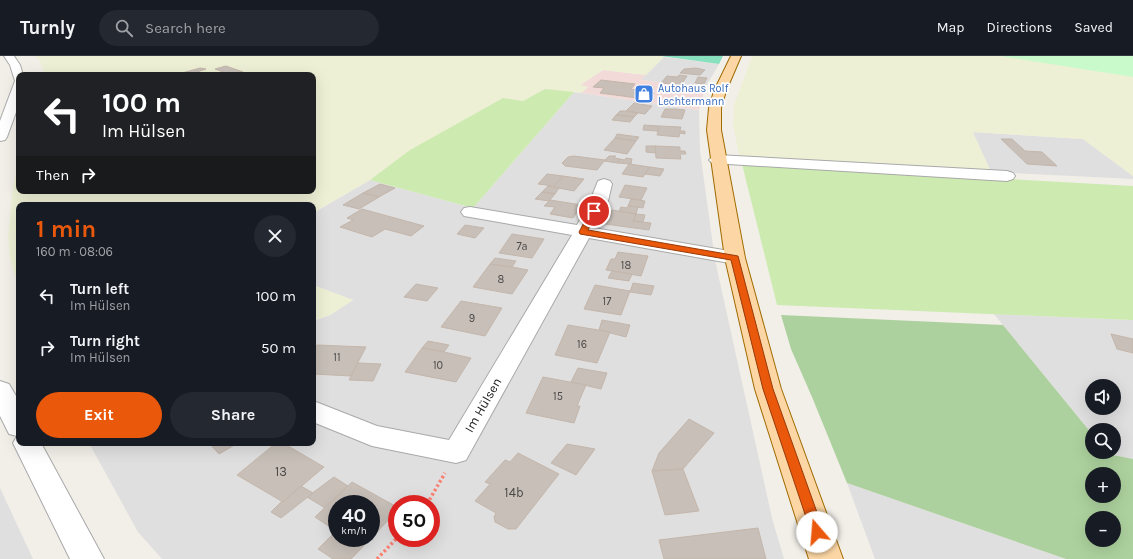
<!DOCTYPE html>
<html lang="en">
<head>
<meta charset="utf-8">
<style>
  :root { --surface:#171b24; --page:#242831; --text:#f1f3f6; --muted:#9ea1a6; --line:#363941; --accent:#ea580c }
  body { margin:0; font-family:Karla,sans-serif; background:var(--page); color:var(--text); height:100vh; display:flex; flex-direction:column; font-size:15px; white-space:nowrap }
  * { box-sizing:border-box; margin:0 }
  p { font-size:13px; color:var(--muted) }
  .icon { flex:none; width:22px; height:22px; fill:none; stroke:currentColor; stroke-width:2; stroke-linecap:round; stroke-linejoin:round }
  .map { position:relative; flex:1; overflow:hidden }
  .panel { position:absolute; left:16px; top:146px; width:300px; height:244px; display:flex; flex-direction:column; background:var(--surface); border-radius:8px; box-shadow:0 4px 16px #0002 }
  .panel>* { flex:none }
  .banner { position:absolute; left:16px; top:16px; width:300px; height:122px; border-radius:8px; box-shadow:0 4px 16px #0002; background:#202124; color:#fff; overflow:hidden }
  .tools { position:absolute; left:1085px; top:323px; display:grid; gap:8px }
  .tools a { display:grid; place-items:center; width:36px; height:36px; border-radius:50%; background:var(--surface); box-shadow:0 4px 16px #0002; font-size:20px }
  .speed { position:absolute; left:328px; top:439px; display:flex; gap:8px; font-size:20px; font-weight:700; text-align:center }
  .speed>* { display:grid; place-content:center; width:52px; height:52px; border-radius:50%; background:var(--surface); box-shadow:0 4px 16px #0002; line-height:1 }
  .speed small { font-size:10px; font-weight:400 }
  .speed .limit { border:6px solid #d22; background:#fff; color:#111 }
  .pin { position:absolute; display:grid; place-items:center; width:34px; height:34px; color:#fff; margin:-17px; border:2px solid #fff; border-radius:50%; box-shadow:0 1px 4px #0007 }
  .me { position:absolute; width:44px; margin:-22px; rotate:342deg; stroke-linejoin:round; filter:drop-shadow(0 0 3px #0008) }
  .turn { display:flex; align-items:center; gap:14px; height:84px; padding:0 20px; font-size:18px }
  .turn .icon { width:52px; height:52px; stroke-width:2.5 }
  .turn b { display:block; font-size:28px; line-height:34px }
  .then { display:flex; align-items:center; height:38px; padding:0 20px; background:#0003; gap:8px; font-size:15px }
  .round { display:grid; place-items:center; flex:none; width:42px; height:42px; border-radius:21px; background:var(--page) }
  .overview { display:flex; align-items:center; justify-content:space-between; height:68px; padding:0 20px }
  h1 { font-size:24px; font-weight:700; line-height:30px; color:var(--accent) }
  .action { display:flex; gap:8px; margin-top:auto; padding:8px 20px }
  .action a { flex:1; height:46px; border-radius:24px; background:var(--accent); color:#fff; font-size:16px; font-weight:700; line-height:46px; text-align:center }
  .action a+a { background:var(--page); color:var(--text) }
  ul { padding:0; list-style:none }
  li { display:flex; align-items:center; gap:12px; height:52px; padding:0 20px }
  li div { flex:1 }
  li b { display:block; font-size:15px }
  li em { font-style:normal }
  header { display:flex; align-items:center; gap:24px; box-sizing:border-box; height:56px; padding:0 20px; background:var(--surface); border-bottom:1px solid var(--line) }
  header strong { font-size:19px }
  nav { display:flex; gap:22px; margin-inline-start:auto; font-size:14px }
  .search { width:280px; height:36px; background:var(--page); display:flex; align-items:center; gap:10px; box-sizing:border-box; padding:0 14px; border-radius:22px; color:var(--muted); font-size:15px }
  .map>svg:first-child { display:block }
</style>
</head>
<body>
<header>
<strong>Turnly</strong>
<div class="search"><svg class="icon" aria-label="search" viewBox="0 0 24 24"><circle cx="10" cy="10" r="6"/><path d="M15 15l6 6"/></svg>Search here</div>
<nav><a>Map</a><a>Directions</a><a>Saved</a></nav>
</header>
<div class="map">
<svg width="1133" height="503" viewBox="0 0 1133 503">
  <rect width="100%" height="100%" fill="#f2efe9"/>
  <g fill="#e0dfdf" fill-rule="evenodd">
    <path d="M664 1 719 8 705 32 641 24Z"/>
    <path d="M574 36 699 54 700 95 715 204 772 462 784 503H162L138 476 89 387H313V265L330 259 353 244 313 229V157L370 124 473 152ZM337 448H371V482H337ZM397 448H431V482H397Z"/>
    <path d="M972 76 1083 83 1133 120V123L991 116Z"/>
    <path d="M994 258 1133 264V403L1108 398 1107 396H1114V374H1092V378ZM1092 330H1114V352H1092Z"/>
    <path d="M847 427 1066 503H875Z"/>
    <path d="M0 432 33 503H0Z"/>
  </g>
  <path fill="#f2dad9" d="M603 14 646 19 641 24 705 32 701 48 699 54 581 37 588 31 579 30Z"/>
  <g fill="#eef0d5">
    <path d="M35 0H661L664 1 646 19 603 14 580 29 588 31 581 37 545 33 523 45 503 42 410 94 370 124 313 157V149H19V233L10 202 8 182 13 129 19 108V135H313V19H45L40 5Z"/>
    <path d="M752 0H1007L1133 18V120L1083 83 973 76 991 116 740 103 733 70 734 49Z"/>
    <path d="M313 229 353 244 330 259 313 265Z"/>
  </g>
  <g fill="#cdebb0">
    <path d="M545 33 574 36 473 152 370 124 410 94 503 42 523 45Z"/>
    <path d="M742 108 1133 130V264L777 249Z"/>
  </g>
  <path fill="#add19e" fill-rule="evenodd" d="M781 259 1003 269 1092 378V396H1107L1108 398 1133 403V503H1066L847 427 812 341 791 293ZM1092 418H1114V440H1092ZM1092 462H1114V484H1092Z"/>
  <path fill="#c8facc" d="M1000 0H1133V21Z"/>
  <path fill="#88e0be" d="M661 0H723L719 8Z"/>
  <g fill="#c7bfb8" stroke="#c4b6ab" fill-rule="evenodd">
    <path d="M226 10 243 16 231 19 215 13Z"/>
    <path d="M200 12 206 13 188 19 182 17Z"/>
    <path d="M696 12 705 14 700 19 680 17 684 13Z"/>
    <path d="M679 19 687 20 681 29 661 27 667 20 677 21Z"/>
    <path d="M698 21 707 22 704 28 695 27Z"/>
    <path d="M601 24 635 28 631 33 654 37 650 42 645 43 600 37 604 32 593 31Z"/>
    <path d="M634 47 652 50 645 58 626 55Z"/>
    <path d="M665 53H676L685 54 682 63 661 61Z"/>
    <path d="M620 55H626L638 57 634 61 616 59Z"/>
    <path d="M616 59 634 61 630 66 612 64Z"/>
    <path d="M644 69 659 70 658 75 643 74Z"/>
    <path d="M659 70 681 71 680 75H685V78L680 77 679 81 657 79Z"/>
    <path d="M617 78 639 81 636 85 615 82Z"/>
    <path d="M615 82 636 85 627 98 604 94Z"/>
    <path d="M1001 83H1012L1025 95 1042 96 1057 110 1027 108Z"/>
    <path d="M646 90H656V97L646 96Z"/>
    <path d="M655 90 680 91V95H685L686 98H680L681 103 656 102Z"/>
    <path d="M574 100 597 103 605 104 597 114 565 110 562 107 568 101Z"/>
    <path d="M609 100H616L614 102 620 103 617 107 604 105Z"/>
    <path d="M626 102 632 103 631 108 617 107 620 103 625 104Z"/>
    <path d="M629 108 650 111 643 121 622 118Z"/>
    <path d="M650 111 664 113 660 120 645 118Z"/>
    <path d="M547 118 563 120 554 130 538 128Z"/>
    <path d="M563 120 584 123 574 135 553 131Z"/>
    <path d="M380 128 395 132 379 141 363 137Z"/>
    <path d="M625 129 647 132 641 144 619 141Z"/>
    <path d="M548 130 553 131 559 132 555 138 542 136Z"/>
    <path d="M542 136 555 138 549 145 535 143Z"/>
    <path d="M363 137 379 141 359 153 343 149Z"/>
    <path d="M631 143 645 145 643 152 628 150Z"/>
    <path d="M550 144 582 149 573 162 550 158 555 151 544 150Z"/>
    <path d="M628 150 638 151 636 158 619 155 621 151 627 152Z"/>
    <path d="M362 153 424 170 411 180 385 173 372 181 340 171 353 164 347 162Z"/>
    <path d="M612 154 636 158 633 165 651 167 649 174 605 168Z"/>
    <path d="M636 158 645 159 643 166 633 165Z"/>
    <path d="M465 169 484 172 475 182 457 178Z"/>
    <path d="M512 178 544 183 532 202 499 197Z"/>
    <path d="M618 196 648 200 641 220 606 214 611 203H615Z"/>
    <path d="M495 202 516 205 512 211 490 208Z"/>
    <path d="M490 208 512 211 528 214 512 238 473 231Z"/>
    <path d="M612 215 632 218 629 225 608 222Z"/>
    <path d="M633 227 654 230 651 239 630 236Z"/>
    <path d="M416 228 438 232 427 245 404 241Z"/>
    <path d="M595 229 630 235 621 259 584 253Z"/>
    <path d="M461 245 502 252 485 280 441 271Z"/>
    <path d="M602 264 630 269 626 281 599 274Z"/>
    <path d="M568 269 610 276 597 307 555 299Z"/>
    <path d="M1111 278 1133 283V297L1117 293Z"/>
    <path d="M428 285 449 289 444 296 422 292Z"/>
    <path d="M317 289 366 291 351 320 313 318V295Z"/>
    <path d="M422 292 444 296 471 302 456 326 405 316Z"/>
    <path d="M358 307 381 308 373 325 349 324Z"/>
    <path d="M578 312 607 317 601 333 571 326Z"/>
    <path d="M543 321 586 329 577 350H580L574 367 526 357Z"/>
    <path d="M689 363 714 377 683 413 652 415 659 397Z"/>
    <path d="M209 387H238L219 398Z"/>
    <path d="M276 387H283L324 411 283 446 237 419Z"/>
    <path d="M567 388 595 393 576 419 551 407Z"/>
    <path d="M518 397 559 418 516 473H508L495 466 494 461 496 457 475 445 490 428 485 426 505 404 510 406Z"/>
    <path d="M683 413 699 455 665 459 652 415Z"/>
    <path d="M334 421 348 430 325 452 307 441Z"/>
    <path d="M352 426 397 451V455L351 503H333L318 493 336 475 315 461ZM337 448H371V482H337Z"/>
    <path d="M301 430 313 437 281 462 271 456 282 445 283 446Z"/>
    <path d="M758 472 766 503H664L659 484Z"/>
  </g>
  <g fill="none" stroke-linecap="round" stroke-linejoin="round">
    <g stroke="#a9a9a9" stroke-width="2">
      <g id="minor">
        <path d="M4 0H14L20 9 23 19H19V48L7 81 5 84 0 85V65L15 25 10 9Z"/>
        <path d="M717 99 1007 115 1013 117 1015 120 1013 123 1007 125 712 107 709 104 712 101Z"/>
        <path d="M604 123 610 125 612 128 608 145 594 172 735 196 742 198 745 202 742 206 735 208 589 182 466 404 456 407 372 390 313 366V347L316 346 377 370 449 384 572 179 470 161 464 160 461 156 464 152 470 151 577 169 590 145 598 125Z"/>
        <path d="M0 325 9 328 19 345V387H41L104 503H70L13 387 17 380 9 378 0 360Z"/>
      </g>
    </g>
    <g stroke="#a06b00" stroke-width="2">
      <path id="major" d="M731 0H741L726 35 721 52V74L745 202 781 333 843 503H809L755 333 725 202 707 74 709 52 714 35Z"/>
    </g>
    <g stroke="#fa8072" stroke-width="3.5" stroke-dasharray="2.5 2.5" stroke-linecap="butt">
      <path d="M427 448 445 417"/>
      <path d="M377 503 397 482"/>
    </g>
    <use href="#minor" fill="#fff" fill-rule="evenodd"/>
    <use href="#major" fill="#fcd6a4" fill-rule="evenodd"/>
  </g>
  <path fill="#ea580c" stroke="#983908" d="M594 153 598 155 588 174 738 200 773 333 824 476 822 480 817 482 812 480 811 476 763 333 731 204 580 178 579 176 590 155Z"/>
  <defs>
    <g id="shop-square" transform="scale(1)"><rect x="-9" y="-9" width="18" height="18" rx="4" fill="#3f7fe0" stroke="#fff"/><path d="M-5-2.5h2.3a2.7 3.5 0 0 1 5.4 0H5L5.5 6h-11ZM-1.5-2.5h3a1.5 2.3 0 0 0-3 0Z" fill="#fff"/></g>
  </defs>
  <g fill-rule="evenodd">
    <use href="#shop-square" x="644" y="38"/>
  </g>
  <g text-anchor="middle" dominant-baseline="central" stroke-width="3.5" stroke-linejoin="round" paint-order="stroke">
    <g font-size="11" fill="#366cbe" stroke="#fff" text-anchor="start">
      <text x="658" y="32">Autohaus Rolf<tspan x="658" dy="13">Lechtermann</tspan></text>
    </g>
    <g font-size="11" fill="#4b4948">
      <text x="522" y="190">7a</text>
      <text x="626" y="209">18</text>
      <text x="501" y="223">8</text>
      <text x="607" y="245">17</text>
      <text x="472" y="262">9</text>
      <text x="582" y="288">16</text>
      <text x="337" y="301">11</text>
      <text x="438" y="309">10</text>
      <text x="558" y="340">15</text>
    </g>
    <g font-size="13" fill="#222" stroke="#fff">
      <text transform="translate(483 349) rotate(-60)">Im Hülsen</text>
    </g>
    <g font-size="13" fill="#4b4948">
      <text x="281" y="415">13</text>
      <text x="514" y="436">14b</text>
    </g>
  </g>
</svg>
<div class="tools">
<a><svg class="icon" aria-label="sound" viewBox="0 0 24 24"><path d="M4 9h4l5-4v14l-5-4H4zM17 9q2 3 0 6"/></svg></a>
<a><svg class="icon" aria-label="search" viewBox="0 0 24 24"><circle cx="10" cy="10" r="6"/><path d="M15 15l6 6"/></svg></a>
<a>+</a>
<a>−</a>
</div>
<div class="speed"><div>40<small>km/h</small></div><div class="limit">50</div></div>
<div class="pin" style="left:594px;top:155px;background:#d93025"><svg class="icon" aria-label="arrive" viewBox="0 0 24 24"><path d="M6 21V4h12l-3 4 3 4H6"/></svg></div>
<svg class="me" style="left:817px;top:476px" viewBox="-20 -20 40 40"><circle r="19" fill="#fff"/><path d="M0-13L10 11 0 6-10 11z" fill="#ea580c"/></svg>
<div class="banner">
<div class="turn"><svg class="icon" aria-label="left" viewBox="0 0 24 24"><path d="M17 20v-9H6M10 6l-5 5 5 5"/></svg><div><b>100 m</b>Im Hülsen</div></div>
<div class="then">Then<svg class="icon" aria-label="right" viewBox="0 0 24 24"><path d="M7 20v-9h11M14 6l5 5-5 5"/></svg></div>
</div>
<section class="panel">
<div class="overview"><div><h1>1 min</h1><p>160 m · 08:06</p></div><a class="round"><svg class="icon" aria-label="close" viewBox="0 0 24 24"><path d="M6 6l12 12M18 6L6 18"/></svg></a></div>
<ul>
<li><svg class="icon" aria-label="left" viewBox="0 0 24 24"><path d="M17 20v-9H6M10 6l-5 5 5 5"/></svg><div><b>Turn left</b><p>Im Hülsen</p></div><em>100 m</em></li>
<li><svg class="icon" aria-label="right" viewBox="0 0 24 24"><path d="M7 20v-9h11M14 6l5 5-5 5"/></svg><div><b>Turn right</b><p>Im Hülsen</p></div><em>50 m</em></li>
</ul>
<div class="action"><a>Exit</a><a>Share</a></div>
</section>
</div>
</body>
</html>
